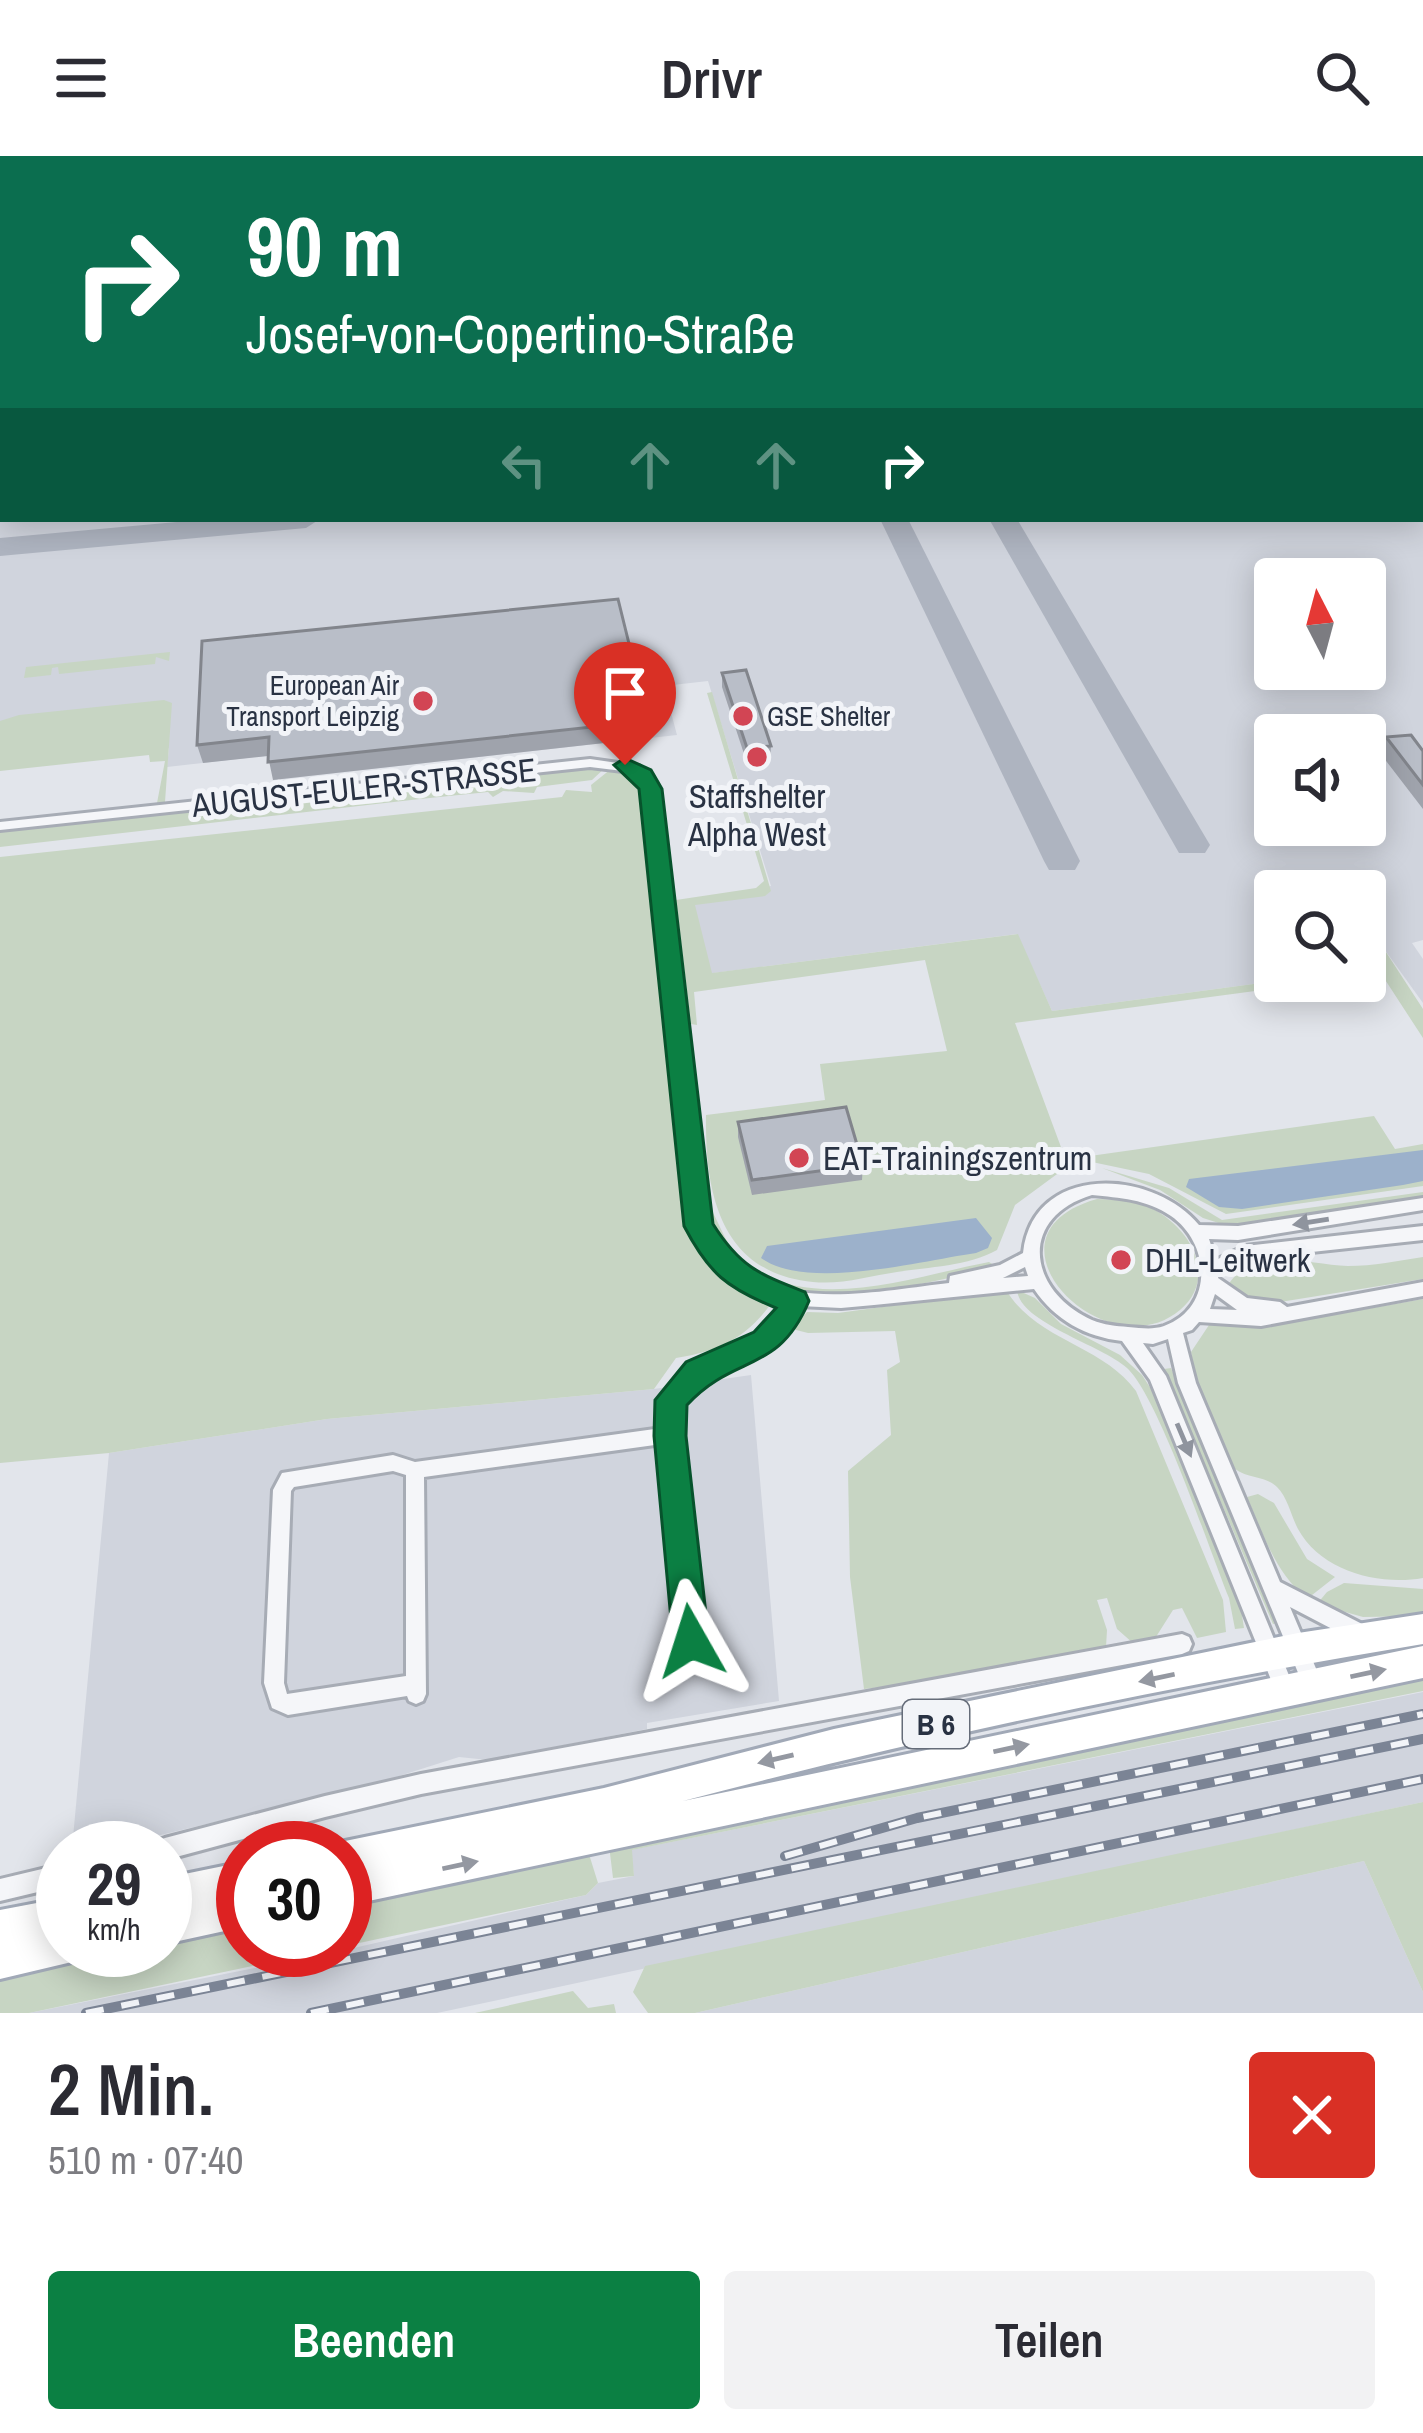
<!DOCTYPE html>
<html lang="de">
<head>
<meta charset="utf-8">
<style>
  :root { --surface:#fff; --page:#f2f2f3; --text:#2b2b33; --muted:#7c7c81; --accent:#0b8043 }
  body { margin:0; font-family:"Archivo Narrow",sans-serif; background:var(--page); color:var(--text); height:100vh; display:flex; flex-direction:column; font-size:45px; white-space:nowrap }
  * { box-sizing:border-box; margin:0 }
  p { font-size:39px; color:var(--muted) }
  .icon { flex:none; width:66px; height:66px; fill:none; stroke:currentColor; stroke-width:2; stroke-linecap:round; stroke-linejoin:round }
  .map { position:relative; height:1857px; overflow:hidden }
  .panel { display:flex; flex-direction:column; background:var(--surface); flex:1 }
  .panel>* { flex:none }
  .hud { position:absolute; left:0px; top:0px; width:1425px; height:366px; box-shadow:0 6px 30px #0003; background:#0b6e4f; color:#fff; overflow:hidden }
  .needle { width:78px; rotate:354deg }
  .buttons { position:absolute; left:1254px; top:402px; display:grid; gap:24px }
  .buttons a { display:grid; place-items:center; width:132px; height:132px; border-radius:12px; background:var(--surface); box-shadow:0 6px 30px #0003; font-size:60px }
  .speed { position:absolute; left:36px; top:1665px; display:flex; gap:24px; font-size:60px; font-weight:700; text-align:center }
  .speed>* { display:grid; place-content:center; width:156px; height:156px; border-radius:50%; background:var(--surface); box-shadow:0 6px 30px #0003; line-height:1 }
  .speed small { font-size:30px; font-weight:400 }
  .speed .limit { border:18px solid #d22; background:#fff; color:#111 }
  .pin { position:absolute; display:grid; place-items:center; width:102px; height:102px; color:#fff; margin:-123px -51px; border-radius:50% 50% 50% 0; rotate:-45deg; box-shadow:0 0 12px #0007 }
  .pin .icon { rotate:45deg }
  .me { position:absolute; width:132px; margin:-66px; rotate:354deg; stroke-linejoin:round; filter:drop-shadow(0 0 9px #0008) }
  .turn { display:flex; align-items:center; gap:42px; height:252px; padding:0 48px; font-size:54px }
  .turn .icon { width:156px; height:156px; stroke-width:2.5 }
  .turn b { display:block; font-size:84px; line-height:102px }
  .lanes { display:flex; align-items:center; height:114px; padding:0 48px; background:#0003; justify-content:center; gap:60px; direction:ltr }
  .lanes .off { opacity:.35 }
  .round { display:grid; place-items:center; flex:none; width:126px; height:126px; border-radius:12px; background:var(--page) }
  .overview { display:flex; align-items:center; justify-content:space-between; height:204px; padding:0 48px }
  h1 { font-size:72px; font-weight:600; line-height:90px }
  .primary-button { display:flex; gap:24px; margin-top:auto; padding:24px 48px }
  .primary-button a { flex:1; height:138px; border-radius:12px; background:var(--accent); color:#fff; font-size:48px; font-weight:600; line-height:138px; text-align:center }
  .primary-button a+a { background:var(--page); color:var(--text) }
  header { display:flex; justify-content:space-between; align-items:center; height:156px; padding:0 48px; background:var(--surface); font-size:54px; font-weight:600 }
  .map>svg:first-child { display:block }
</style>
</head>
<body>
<header><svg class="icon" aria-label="menu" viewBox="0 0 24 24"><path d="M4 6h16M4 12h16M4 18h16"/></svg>Drivr<svg class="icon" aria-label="search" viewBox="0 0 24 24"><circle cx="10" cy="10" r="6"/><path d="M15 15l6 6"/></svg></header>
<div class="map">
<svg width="1423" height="1857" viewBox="0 0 1423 1857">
  <rect width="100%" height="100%" fill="#e2e5eb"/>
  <g fill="#d0d4dd" fill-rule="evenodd">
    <path d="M0 0H1423V784L1412 787 1423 803V847L1382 790 1365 792V735H1275L1276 825 1052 855 1017 778 698 819 686 748 771 730 708 525 664 530 677 579 273 624V599L167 611 169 592 0 607ZM3 3H1422V363H3ZM1275 423H1365V513H1275ZM1275 579H1365V669H1275Z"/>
    <path d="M751 1219 779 1545 647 1567V1573L488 1604 459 1601 371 1629 106 1692H72L109 1297 327 1263 654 1233Z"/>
    <path d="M1423 1536V1646L437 1857H29L345 1794 586 1739 598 1727 634 1720 631 1694Z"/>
    <path d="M1364 1705 1423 1836V1857H695Z"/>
  </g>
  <g fill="#c7d5c3">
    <path d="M0 0H789L791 3H3L0 166Z"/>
    <path d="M824 0H1423V59L1422 3Z"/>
    <path d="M170 496 169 505 156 501 155 508 59 518 58 511 52 512 51 519 24 522 26 511Z"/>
    <path d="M712 536 771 735 765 740 695 749 712 817 1018 778 1052 855 1276 825H1331L1015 867 1068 1010 1015 1049 997 1094C969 1110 928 1111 897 1116 870 1120 841 1129 813 1126 720 1117 705 1037 706 959L825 944 820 908 947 895 925 804 694 836 697 869 691 868 676 744 756 732 764 725 707 537Z"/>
    <path d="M164 544 172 547 165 646 157 647 165 605 150 606 149 599 0 615V565L19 559Z"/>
    <path d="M606 611 592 624 537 631 534 637 503 635 493 641 488 636 420 643 0 691V675Z"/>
    <path d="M611 613 628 618 639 631 659 774 687 1070C702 1110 733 1132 770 1149 745 1183 718 1195 676 1202L654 1233 327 1263 109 1297 0 1307V701L562 641 566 634 592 636 591 629Z"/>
    <path d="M1382 790 1423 853V882L1382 819 1365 820V792Z"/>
    <path d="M1374 960 1395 993 1423 988V1030L1226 1058 1149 1018 1092 1006 1090 1000Z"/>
    <path d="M1102 1012 1169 1032 1222 1064 1423 1036V1042L1228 1070 1203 1062 1160 1034Z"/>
    <path d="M703 1042C720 1062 722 1087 743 1105 809 1160 915 1120 989 1106L997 1111C906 1132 721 1183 703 1042Z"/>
    <path d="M1097 1043C1116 1044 1134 1044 1151 1052 1190 1071 1219 1121 1180 1154 1105 1217 969 1079 1097 1043Z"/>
    <path d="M1423 1101V1123L1274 1147H1257L1228 1129C1255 1087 1306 1109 1348 1110 1373 1110 1398 1105 1423 1101Z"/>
    <path d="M1006 1134C1037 1185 1103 1189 1136 1235L1223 1444 1226 1476 1197 1482 1182 1452 1173 1454 1154 1484 1134 1488 1117 1473 1107 1442 1097 1444 1107 1474 1106 1491 958 1522 864 1533 850 1421 848 1315 891 1279 887 1214 900 1206 895 1175 808 1177 792 1173 807 1156 838 1157Z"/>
    <path d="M1017 1134 1035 1142 1061 1168 1120 1199 1142 1219 1153 1236 1239 1441 1244 1472 1235 1473 1229 1442C1209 1393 1159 1242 1127 1212 1102 1189 1020 1167 1017 1134Z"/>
    <path d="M1423 1143V1422C1378 1430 1321 1415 1298 1373 1291 1360 1288 1342 1277 1331 1266 1320 1249 1323 1235 1313L1195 1219 1191 1196 1209 1169 1258 1172Z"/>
    <path d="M1171 1212 1278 1467 1273 1468 1164 1213Z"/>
    <path d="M1258 1338 1274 1347 1307 1403 1335 1421 1307 1443C1275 1416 1263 1378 1247 1341Z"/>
    <path d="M1344 1427 1423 1433V1460L1363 1461 1317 1448 1327 1436Z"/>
    <path d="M1423 1517V1535L632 1694 634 1720 613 1722 609 1689Z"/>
    <path d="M1423 1646V1836L1364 1705 695 1857H648L633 1836 645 1810Z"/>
    <path d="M588 1695 598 1727 586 1739 345 1790V1746Z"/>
    <path d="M243 1767V1794H328L29 1857H0V1819L117 1794H165V1784Z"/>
    <path d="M573 1835 588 1852 614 1848 616 1857H475Z"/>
  </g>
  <g fill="#9cb1cb">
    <path d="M1423 994V1025L1403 1029 1242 1053 1219 1051 1186 1031 1189 1023Z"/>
    <path d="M976 1062 992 1082 988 1092 976 1097C920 1105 807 1135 761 1102L767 1090Z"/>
  </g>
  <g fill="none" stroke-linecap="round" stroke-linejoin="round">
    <g fill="#aeb4c0" fill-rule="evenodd">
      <path d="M797 0H817L819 3H799Z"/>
      <rect x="1422" y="80" width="1" height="14"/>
      <rect x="1422" y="184" width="1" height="14"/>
      <rect x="1422" y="260" width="1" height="16"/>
      <path d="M3 285V301L0 302V286Z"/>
      <path d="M1422 344 1423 345V363L1422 362Z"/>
      <path d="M210 363H320L306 372 0 400V382Z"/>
      <path d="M880 363H908L1080 705 1075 714H1049L1044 705Z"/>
      <path d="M989 363H1017L1210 689 1205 697H1179Z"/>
    </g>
    <g fill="#aeb4c0" fill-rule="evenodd">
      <rect x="1422" y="60" width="1" height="34"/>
      <rect x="0" y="167" width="3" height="38"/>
    </g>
    <g stroke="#a7acb5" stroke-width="6">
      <g id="street">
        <path d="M590 603 639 610 657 633 702 1048C709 1069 715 1090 731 1106 781 1157 886 1134 949 1127L950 1120 1000 1109 1023 1097C1033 1006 1153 1013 1199 1069L1238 1070 1423 1042V1054L1238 1084 1209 1083 1216 1104 1245 1090 1423 1070V1084L1247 1103 1219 1118 1218 1122 1247 1142 1280 1146 1287 1151 1423 1126V1140L1261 1170 1199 1166 1192 1174 1183 1177 1196 1227 1280 1426 1366 1470 1369 1477 1366 1484 1359 1487 1290 1451 1323 1529 1320 1536 1313 1539 1306 1536 1178 1227 1168 1183 1153 1188 1143 1187 1166 1220 1295 1534 1292 1541 1285 1544 1278 1541 1150 1224 1122 1185C1086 1181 1055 1164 1034 1133L874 1149 841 1152 800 1150C790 1167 781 1182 764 1193 738 1210 691 1216 682 1251 679 1259 680 1270 679 1279L701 1485 685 1513 678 1516 671 1513 668 1506 681 1483 662 1288 424 1321 426 1538 423 1545 416 1548 409 1545 407 1540 288 1559 272 1552 264 1527 273 1334 282 1317 393 1299 415 1306 662 1272C669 1204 704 1213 751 1183 766 1174 775 1162 784 1147 722 1135 704 1104 686 1048L645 634 631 616 590 611 0 674V666ZM1092 1039C1120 1042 1146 1043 1171 1060 1211 1088 1214 1152 1164 1170 1152 1174 1142 1172 1128 1171 1116 1170 1104 1169 1092 1164 1028 1135 1017 1062 1092 1039ZM1025 1111 1028 1120 1003 1122ZM1215 1138 1237 1154H1238L1210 1153ZM393 1315 406 1319V1520L287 1538 284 1527 291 1335 294 1331Z"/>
        <path d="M1182 1478 1189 1481 1192 1488 1189 1495 1182 1498 421 1638 325 1661 165 1704V1692H155L157 1685 165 1682 325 1640 421 1618Z"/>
        <path d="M63 1708V1730L0 1745V1723Z"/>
      </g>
    </g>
    <g stroke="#a1a9b7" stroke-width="6">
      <g id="primary">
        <path d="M1423 1458V1488C1174 1529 926 1581 683 1645L1423 1490V1522L345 1750V1692H332L345 1685 604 1632 834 1573 1298 1477Z"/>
        <path d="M243 1706V1771L165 1788V1722Z"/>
        <path d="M63 1742V1794H80L76 1805 0 1823V1754Z"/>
      </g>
    </g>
    <use href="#street" fill="#f5f6f9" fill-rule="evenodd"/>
    <use href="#primary" fill="#fff" fill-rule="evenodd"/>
    <g stroke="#7b8495" stroke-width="10">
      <g id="rail">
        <path d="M785 1700 917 1662 1423 1558"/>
        <path d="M86 1857 1423 1583"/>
        <path d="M311 1857 1423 1623"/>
      </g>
    </g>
    <use href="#rail" stroke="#f2f4f8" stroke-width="6" stroke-dasharray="18" stroke-linecap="butt"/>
  </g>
  <g fill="#9fa3ac">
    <path d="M1272 431H1275V456L1268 446Z"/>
    <path d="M202 485 648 565 649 582 273 624 268 600 203 607 197 589Z"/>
    <path d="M722 517 771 590 770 605 747 607 722 531Z"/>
    <path d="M1386 581 1423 595V653L1380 597Z"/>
    <path d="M738 966 863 1009 862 1024 752 1039 738 981Z"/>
  </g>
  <g fill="#b9bec8" stroke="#82858c" stroke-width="3">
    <path d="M618 443 648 565 268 606 269 581 197 589 202 485Z"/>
    <path d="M746 514 771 590 747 592 722 517Z"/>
    <path d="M1411 579 1423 595V629L1386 581Z"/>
    <path d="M846 951 863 1009 752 1024 738 966Z"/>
  </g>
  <defs><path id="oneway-solid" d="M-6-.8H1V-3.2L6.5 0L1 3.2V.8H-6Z" transform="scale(3)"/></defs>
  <g fill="#8f949e">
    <use href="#oneway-solid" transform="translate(1311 1066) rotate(171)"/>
    <use href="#oneway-solid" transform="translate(1184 1284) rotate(67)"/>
  </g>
  <g fill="#9498a1">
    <use href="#oneway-solid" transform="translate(1368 1517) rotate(-12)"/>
    <use href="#oneway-solid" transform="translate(1157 1522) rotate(168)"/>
    <use href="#oneway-solid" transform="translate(1011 1592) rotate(-12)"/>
    <use href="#oneway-solid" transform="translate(776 1603) rotate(167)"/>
    <use href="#oneway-solid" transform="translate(460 1709) rotate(-12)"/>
  </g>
  <path fill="#0b8043" stroke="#07532c" stroke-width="3" d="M625 602 651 614 662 633 713 1068C740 1111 759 1118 805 1136L809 1145C778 1219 735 1197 687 1249L686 1280 709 1485 703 1497 691 1502 678 1497 673 1485 654 1280 655 1244 686 1206 754 1176 776 1152C727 1132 709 1118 684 1070L639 633 614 609Z"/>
  <g fill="#d24554" stroke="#f2f4f8" stroke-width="4.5">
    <circle cx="423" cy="545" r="12"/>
    <circle cx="743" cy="560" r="12"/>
    <circle cx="757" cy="601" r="12"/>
    <circle cx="799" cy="1002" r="12"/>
    <circle cx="1121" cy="1104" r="12"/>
  </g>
  <g text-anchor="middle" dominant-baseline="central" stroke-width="10" stroke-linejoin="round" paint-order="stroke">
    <g font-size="27" fill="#293243" stroke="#f2f4f8" text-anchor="end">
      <text x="399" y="529">European Air<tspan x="399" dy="31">Transport Leipzig</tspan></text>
      <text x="767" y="560" text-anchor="start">GSE Shelter</text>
    </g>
    <rect fill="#f2f4f8" stroke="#656c79" stroke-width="3" x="903" y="1544" width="66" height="48" rx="9"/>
    <g font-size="30" font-weight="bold" fill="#293243">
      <text x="936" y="1568">B 6</text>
    </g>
    <g font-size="33" fill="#293243" stroke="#f2f4f8">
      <text transform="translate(364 631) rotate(-6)">AUGUST-EULER-STRASSE</text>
    </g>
    <g font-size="33" fill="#293243" stroke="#f2f4f8" text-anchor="start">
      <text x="757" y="640" text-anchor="middle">Staffshelter<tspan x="757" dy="38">Alpha West</tspan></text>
      <text x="823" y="1002">EAT-Trainingszentrum</text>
      <text x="1145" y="1104">DHL-Leitwerk</text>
    </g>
  </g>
</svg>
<div class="buttons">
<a><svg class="needle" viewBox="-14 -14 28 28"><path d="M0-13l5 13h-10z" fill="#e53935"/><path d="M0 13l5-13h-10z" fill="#7c7c81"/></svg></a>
<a><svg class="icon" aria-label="sound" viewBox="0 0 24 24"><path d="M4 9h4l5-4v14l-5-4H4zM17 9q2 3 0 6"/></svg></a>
<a><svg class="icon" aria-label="search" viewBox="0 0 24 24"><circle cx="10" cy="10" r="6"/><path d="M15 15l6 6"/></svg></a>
</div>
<div class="speed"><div>29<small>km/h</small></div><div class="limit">30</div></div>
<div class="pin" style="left:625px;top:609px;background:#d93025"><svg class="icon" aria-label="arrive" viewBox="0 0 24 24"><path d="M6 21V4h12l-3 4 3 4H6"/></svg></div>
<svg class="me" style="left:691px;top:1485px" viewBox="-20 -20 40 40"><path d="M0-17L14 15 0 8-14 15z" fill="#0b8043" stroke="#fff" stroke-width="4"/></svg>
<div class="hud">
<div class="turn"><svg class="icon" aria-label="right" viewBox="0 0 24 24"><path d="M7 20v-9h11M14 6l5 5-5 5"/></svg><div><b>90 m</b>Josef-von-Copertino-Straße</div></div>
<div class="lanes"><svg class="icon off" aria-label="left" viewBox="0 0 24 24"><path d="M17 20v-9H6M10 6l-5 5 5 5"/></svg><svg class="icon off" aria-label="ahead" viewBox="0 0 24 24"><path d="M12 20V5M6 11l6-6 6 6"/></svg><svg class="icon off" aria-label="ahead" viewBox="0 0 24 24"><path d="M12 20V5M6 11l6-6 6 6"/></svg><svg class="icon" aria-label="right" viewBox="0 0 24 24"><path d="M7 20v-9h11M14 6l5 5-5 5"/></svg></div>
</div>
</div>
<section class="panel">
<div class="overview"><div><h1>2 Min.</h1><p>510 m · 07:40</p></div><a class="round" style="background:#d93025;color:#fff"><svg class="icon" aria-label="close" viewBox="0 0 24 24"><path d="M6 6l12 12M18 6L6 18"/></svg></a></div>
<div class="primary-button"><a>Beenden</a><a>Teilen</a></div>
</section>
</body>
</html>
